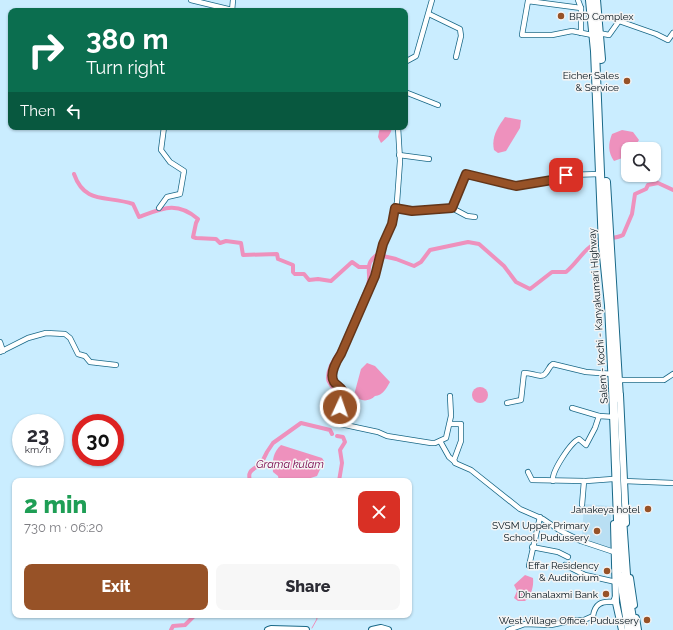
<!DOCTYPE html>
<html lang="en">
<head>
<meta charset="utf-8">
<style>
  :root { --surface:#fff; --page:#f7f7f7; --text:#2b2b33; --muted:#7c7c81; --accent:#975227 }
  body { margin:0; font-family:Raleway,sans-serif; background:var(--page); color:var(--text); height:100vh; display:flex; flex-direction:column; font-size:15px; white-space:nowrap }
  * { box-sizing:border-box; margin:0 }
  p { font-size:13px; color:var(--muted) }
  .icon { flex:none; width:22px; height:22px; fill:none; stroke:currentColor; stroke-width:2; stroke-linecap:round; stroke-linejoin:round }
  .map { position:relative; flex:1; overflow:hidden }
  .details { position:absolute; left:12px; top:478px; width:400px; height:140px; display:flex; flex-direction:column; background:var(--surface); border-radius:8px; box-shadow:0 1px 3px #0004 }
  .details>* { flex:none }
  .top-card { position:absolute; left:8px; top:8px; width:400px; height:122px; border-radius:8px; box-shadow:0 1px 3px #0004; background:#0b6e4f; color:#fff; overflow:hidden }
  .fabs { position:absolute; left:621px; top:142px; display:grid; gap:8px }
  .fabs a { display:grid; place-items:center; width:40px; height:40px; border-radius:8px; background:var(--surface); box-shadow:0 1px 3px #0004; font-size:20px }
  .speed { position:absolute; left:12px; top:414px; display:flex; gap:8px; font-size:20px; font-weight:700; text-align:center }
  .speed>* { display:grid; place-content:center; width:52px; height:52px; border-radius:50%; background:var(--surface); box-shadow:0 1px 3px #0004; line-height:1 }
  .speed small { font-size:10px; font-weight:400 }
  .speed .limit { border:6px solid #d22; background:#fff; color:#111 }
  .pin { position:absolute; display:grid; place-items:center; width:34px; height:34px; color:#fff; margin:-17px; border-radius:8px; box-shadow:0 2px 6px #0006 }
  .me { position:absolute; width:44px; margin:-22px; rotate:3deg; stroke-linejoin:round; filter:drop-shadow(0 0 3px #0008) }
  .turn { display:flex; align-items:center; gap:14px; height:84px; padding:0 12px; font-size:18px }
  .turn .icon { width:52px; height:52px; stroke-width:2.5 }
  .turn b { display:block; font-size:28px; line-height:34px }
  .then { display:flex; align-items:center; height:38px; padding:0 12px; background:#0003; gap:8px; font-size:15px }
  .round { display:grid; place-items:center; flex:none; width:42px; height:42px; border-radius:8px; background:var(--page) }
  .headline { display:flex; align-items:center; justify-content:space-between; height:68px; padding:0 12px }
  h1 { font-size:24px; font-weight:800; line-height:30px; color:#1e9e55 }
  .action { display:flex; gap:8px; margin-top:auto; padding:8px 12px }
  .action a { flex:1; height:46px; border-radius:8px; background:var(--accent); color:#fff; font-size:16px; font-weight:800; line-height:46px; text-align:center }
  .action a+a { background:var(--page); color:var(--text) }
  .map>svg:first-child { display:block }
</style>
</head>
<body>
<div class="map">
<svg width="673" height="630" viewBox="0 0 673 630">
  <rect width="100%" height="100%" fill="#caedff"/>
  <path fill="#b9dff3" d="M584 504 611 506V548L585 541 582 537Z"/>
  <g fill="#ee91bd">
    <path d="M505 117 521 120 520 128 506 151 498 153 494 150C491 137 498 127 505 117Z"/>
    <path d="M380 127H392C391 135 387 138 381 143L378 137Z"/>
    <path d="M622 130 633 132 639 140 633 149H628V156L614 161C608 152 608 144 612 134Z"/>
    <path d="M367 363 375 366 390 382C386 389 383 395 375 396 369 402 360 402 354 395L361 369Z"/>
    <circle cx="480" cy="395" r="8"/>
    <path d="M281 445 322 458 324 461 317 476 301 481H279L278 476 273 472C272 461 273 452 281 445Z"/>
    <path d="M525 575 533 578C534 586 531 597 525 601H518L514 598 517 591 514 585Z"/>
  </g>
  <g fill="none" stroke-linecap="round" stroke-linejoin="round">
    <path stroke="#ee91bd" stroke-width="1" d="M312 628 317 619 316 615"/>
    <g stroke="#ee91bd" stroke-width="4">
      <path d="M74 174C85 205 107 195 133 204L139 217C163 208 177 201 198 219L196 223 193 237 196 238 216 239 220 243 226 241 241 243 243 255 277 254 278 259 293 265V272L295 274H304L309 280 318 279 331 281 352 262 359 267H368"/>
      <path d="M383 256 396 259 414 266 421 262 430 250 468 242 479 244 504 266 516 282 530 289 552 272H566C578 262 584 248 599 241 606 237 616 239 623 235L632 214 635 194 646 189 648 185 658 183 673 190"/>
      <path d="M333 423 339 396C337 390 328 385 328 378 328 366 336 358 341 348 350 327 359 306 368 285 372 275 363 264 377 255"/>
      <path d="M337 436 343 437 345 442 340 450 342 463 339 481"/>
      <path d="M250 481C247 470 253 470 261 464L267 452 273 443 301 423 330 430 332 434"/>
      <path d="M171 630 173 626 185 625 195 615"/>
    </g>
    <g stroke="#196887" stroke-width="6">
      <g id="street">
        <path d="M191 0 232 10"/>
        <path d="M578 0 581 8V33"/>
        <path d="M581 8 528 1 522 35H552L572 31 592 35"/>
        <path d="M232 11 233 0"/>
        <path d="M429 14 460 29 461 36 456 57"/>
        <path d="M599 33 609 35 619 21 656 34 668 40 673 33"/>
        <path d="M405 62 416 56 432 0"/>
        <path d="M405 92 438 105"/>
        <path d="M398 127 400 161 397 202 392 224 383 244 375 276 341 354 336 361 333 381 343 391 336 423 378 432 387 436 431 443H435L446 438 451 416 450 396"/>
        <path d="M399 155 429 159"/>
        <path d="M159 208 167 197 180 194 184 171 170 162 161 150 164 127"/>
        <path d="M395 208 411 211 452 208"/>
        <path d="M475 217 467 216 452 208 466 173 516 186 552 180 566 175 601 174"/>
        <path d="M0 342 3 351"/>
        <path d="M0 352 28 338 46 333 65 334 70 338 78 354 85 356 90 362 116 365"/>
        <path d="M619 380H664L673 374"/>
        <path d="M507 403 521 400 524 373C531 372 541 379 545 374 549 370 549 366 553 364L586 372 613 374"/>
        <path d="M572 408 599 416"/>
        <path d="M450 424H461V441L454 460 455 463 471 470 520 509 543 519 559 530 581 541 614 552"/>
        <path d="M440 441 449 457 455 462"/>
        <path d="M528 472 532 480 586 481 613 479"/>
        <path d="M553 481C551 472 571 442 579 439L586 445 595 428 599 416 615 417"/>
        <path d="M624 481 673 483"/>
        <path d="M582 505 584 481"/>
        <path d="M532 547 558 552 568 557"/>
        <path d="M565 565 585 575 616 582"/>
        <path d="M529 566 540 517"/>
        <path d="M508 630 525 624 551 625 574 620H584L593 616C595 604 601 601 613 602L615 597"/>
      </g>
    </g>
    <g stroke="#196887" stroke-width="8">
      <g id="secondary">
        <path d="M620 395 626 523"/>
        <path d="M614 524 616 603 622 630"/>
        <path d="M630 578 634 605"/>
        <path d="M636 618 638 630"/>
        <path d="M268 630 271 629 306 630"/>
        <path d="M372 630 381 628 388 630"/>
      </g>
    </g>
    <g stroke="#196887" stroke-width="10">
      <g id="highway">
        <path d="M590 0 595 51 603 246 609 305 613 388 620 573 629 630"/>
        <path d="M596 0 601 59"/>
        <path d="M606 182 619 398"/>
        <path d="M622 518 627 589 634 630"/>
      </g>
    </g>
    <use href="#street" stroke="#fff" stroke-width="4.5"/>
    <use href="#secondary" stroke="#fff" stroke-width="6"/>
    <use href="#highway" stroke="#fff" stroke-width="8"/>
  </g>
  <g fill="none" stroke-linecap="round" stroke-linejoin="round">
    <g stroke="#623519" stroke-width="10">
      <path id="route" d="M340 407 343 391C341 387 336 385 334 382 329 374 337 360 341 354L375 276 383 244 392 224 395 208 412 211 452 208 466 174 516 186 552 180 566 175"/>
    </g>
    <use href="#route" stroke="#975227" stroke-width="7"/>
  </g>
  <g fill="#975227" stroke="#f4f4f4" stroke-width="1.5">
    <circle cx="561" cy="16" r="4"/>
    <circle cx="627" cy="81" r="4"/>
    <circle cx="648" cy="509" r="4"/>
    <circle cx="597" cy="531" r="4"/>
    <circle cx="607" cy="571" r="4"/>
    <circle cx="606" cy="594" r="4"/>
    <circle cx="647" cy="620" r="4"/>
  </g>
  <g text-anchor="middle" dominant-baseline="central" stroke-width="3" stroke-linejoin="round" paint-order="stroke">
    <g font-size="10" fill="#00111a" stroke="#f4f4f4" text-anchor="end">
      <text x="569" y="16" text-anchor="start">BRD Complex</text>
      <text x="619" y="75">Eicher Sales<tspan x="619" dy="12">&amp; Service</tspan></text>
      <text x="640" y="509">Janakeya hotel</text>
      <text x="589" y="525">SVSM Upper Primary<tspan x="589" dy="12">School, Pudussery</tspan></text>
      <text x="599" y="565">Effar Residency<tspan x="599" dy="12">&amp; Auditorium</tspan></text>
      <text x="598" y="594">Dhanalaxmi Bank</text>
      <text x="639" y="620">West Village Office, Pudussery</text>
    </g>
    <g font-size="10" fill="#00111a" stroke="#f4f4f4">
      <text transform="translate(598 316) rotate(-94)">Salem - Kochi - Kanyakumari Highway</text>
    </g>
    <g font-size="11" font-style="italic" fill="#75024b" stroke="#f4f4f4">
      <text x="290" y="464">Grama kulam</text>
    </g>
  </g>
</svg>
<div class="fabs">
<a><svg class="icon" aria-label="search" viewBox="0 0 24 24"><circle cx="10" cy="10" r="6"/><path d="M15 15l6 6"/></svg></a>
</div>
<div class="speed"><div>23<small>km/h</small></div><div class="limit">30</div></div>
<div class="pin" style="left:566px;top:175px;background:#d93025"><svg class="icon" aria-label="arrive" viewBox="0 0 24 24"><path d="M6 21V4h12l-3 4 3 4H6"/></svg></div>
<svg class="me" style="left:340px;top:407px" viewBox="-20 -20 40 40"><circle r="17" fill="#975227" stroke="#fff" stroke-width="3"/><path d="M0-11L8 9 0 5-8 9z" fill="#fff"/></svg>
<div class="top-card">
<div class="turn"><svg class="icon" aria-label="right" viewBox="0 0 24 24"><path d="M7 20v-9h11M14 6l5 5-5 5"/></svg><div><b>380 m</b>Turn right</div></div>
<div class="then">Then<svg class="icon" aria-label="left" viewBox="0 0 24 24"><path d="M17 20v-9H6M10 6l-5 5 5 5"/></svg></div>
</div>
<section class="details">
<div class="headline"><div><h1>2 min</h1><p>730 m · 06:20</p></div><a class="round" style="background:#d93025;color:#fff"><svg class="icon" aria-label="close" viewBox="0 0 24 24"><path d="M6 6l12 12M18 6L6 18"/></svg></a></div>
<div class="action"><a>Exit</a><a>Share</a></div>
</section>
</div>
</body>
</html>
